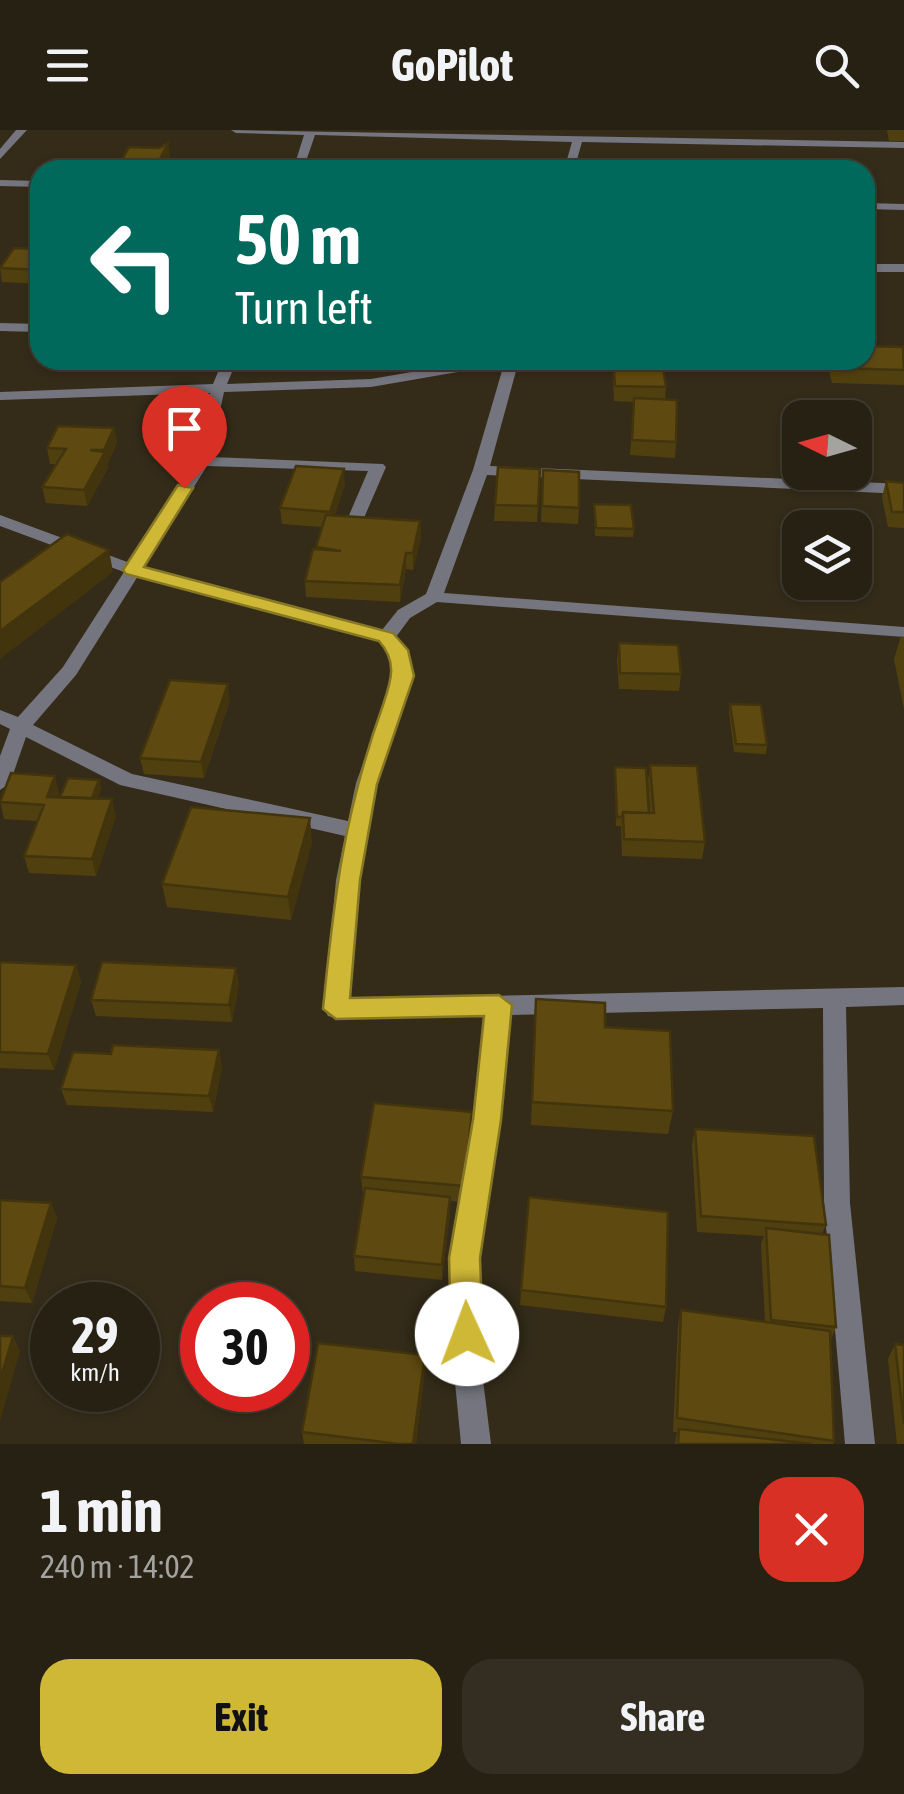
<!DOCTYPE html>
<html lang="en">
<head>
<meta charset="utf-8">
<style>
  :root { --surface:#272113; --page:#332e21; --text:#f1f3f6; --muted:#a4a3a0; --line:#433e33; --accent:#d0b837 }
  body { margin:0; font-family:"Asap Condensed",sans-serif; background:var(--page); color:var(--text); height:100vh; display:flex; flex-direction:column; font-size:38px; white-space:nowrap }
  * { box-sizing:border-box; margin:0 }
  p { font-size:32px; color:var(--muted) }
  .icon { flex:none; width:55px; height:55px; fill:none; stroke:currentColor; stroke-width:2; stroke-linecap:round; stroke-linejoin:round }
  .map { position:relative; height:1314px; overflow:hidden }
  .drawer { display:flex; flex-direction:column; background:var(--surface); flex:1 }
  .drawer>* { flex:none }
  .banner { position:absolute; left:30px; top:30px; width:845px; height:210px; border-radius:30px; box-shadow:0 2px 8px #0004,0 0 0 2px var(--line); background:#00695c; color:#fff; overflow:hidden }
  .needle { width:65px; rotate:275deg }
  .tools { position:absolute; left:782px; top:270px; display:grid; gap:20px }
  .tools a { display:grid; place-items:center; width:90px; height:90px; border-radius:20px; background:var(--surface); box-shadow:0 2px 8px #0004,0 0 0 2px var(--line); font-size:50px }
  .speed { position:absolute; left:30px; top:1152px; display:flex; gap:20px; font-size:50px; font-weight:700; text-align:center }
  .speed>* { display:grid; place-content:center; width:130px; height:130px; border-radius:50%; background:var(--surface); box-shadow:0 2px 8px #0004,0 0 0 2px var(--line); line-height:1 }
  .speed small { font-size:25px; font-weight:400 }
  .speed .limit { border:15px solid #d22; background:#fff; color:#111 }
  .pin { position:absolute; display:grid; place-items:center; width:85px; height:85px; color:#fff; margin:-102px -42px; border-radius:50% 50% 50% 0; rotate:-45deg; box-shadow:0 0 10px #0007 }
  .pin .icon { rotate:45deg }
  .me { position:absolute; width:110px; margin:-55px; rotate:358deg; stroke-linejoin:round; filter:drop-shadow(0 0 8px #0008) }
  .turn { display:flex; align-items:center; gap:35px; height:210px; padding:0 40px; font-size:45px }
  .turn .icon { width:130px; height:130px; stroke-width:2.5 }
  .turn b { display:block; font-size:70px; line-height:85px }
  .round { display:grid; place-items:center; flex:none; width:105px; height:105px; border-radius:30px; background:var(--page) }
  .summary { display:flex; align-items:center; justify-content:space-between; height:170px; padding:0 40px }
  h1 { font-size:60px; font-weight:700; line-height:75px }
  .primary-button { display:flex; gap:20px; margin-top:auto; padding:20px 40px }
  .primary-button a { flex:1; height:115px; border-radius:30px; background:var(--accent); color:#111; font-size:40px; font-weight:700; line-height:115px; text-align:center }
  .primary-button a+a { background:var(--page); color:var(--text) }
  header { display:flex; justify-content:space-between; align-items:center; height:130px; padding:0 40px; background:var(--surface); font-size:45px; font-weight:700 }
  .map>svg:first-child { display:block }
</style>
</head>
<body>
<header><svg class="icon" aria-label="menu" viewBox="0 0 24 24"><path d="M4 6h16M4 12h16M4 18h16"/></svg>GoPilot<svg class="icon" aria-label="search" viewBox="0 0 24 24"><circle cx="10" cy="10" r="6"/><path d="M15 15l6 6"/></svg></header>
<div class="map">
<svg width="904" height="1314" viewBox="0 0 904 1314">
  <rect width="100%" height="100%" fill="#342c19"/>
  <g fill="none" stroke-linecap="round" stroke-linejoin="round">
    <g fill="#75757f" fill-rule="evenodd">
      <path d="M16 0H27L0 29V19Z"/>
      <path d="M231 0 904 12V18L582 12 574 40H564L572 12 315 5 303 40H293L304 5 236 3Z"/>
      <path d="M0 50 40 51V57L0 56Z"/>
      <path d="M865 73 904 74V80L865 79Z"/>
      <rect x="865" y="134" width="39" height="8"/>
      <path d="M0 193 40 194V202L0 201Z"/>
      <path d="M223 230H237L227 254 371 249 481 230H519L490 336 904 354V364L487 345 444 463 904 497V507L437 472 410 488 396 507 407 520 413 546 376 653 358 750 348 869 904 857V875L846 877 850 1073 875 1314H845L824 1073 823 878 510 885 499 991 478 1128 482 1242 491 1314H461L454 1242 452 1128 475 991 486 885 336 888 328 886 324 879 336 750 345 706 120 655 26 607 10 653 0 660V626L10 599 0 594V580L18 587 63 537 124 442 0 396V385L130 433 194 331 210 263 0 270V262L213 254ZM504 234 473 340 426 464 398 480 382 500 143 438 207 336 368 341 344 397 352 402 360 397 386 337 383 334 210 327 224 262 371 257ZM138 446 380 511 389 521 395 546 356 653 348 691 132 644 33 595 76 545Z"/>
    </g>
  </g>
  <g fill="#51400f">
    <path d="M887 0H904V11H889Z"/>
    <path d="M170 26 163 40H119L118 36Z"/>
    <path d="M40 119V154L2 152 0 137Z"/>
    <path d="M904 221V255L832 253 826 230H865Z"/>
    <path d="M612 230H662L666 257 665 269 676 312 675 328 630 325 634 272 614 271Z"/>
    <path d="M114 298 117 313 107 335 108 338 87 376 46 373 42 357 57 334H50L47 318Z"/>
    <path d="M540 339 537 392 494 391 495 375Z"/>
    <path d="M543 340 579 378 578 394 541 392Z"/>
    <path d="M886 351 904 353V398L888 397 882 367Z"/>
    <path d="M345 354 335 385 420 391 421 407 413 440 406 439 400 472 306 467 305 451 316 420 322 397 282 394 280 378Z"/>
    <path d="M594 374 634 399 633 407 595 406Z"/>
    <path d="M901 506 904 507V579L894 529Z"/>
    <path d="M619 513 681 544 679 561 619 559 617 530Z"/>
    <path d="M230 570 204 648 144 644 140 628Z"/>
    <path d="M730 574 767 615 766 624 734 622 729 582Z"/>
    <path d="M650 635 705 712 702 729 622 726 621 696H616L615 637 650 683 648 651Z"/>
    <path d="M99 650 101 659 97 669 116 686 96 746 29 743 24 726 38 691 4 689 0 670 59 662 58 667H60Z"/>
    <path d="M312 712 291 790 167 777 162 754Z"/>
    <path d="M0 832 76 835 81 852 54 940 0 938Z"/>
    <path d="M236 838 239 854 232 892 96 886 91 870Z"/>
    <path d="M535 892 605 897 673 981 668 1004 531 995Z"/>
    <path d="M111 924 222 937 213 982 67 975 61 959Z"/>
    <path d="M472 982 464 1072 450 1071V1082L442 1150 355 1141 354 1126 365 1063H363L361 1047Z"/>
    <path d="M695 999 826 1095 822 1104 836 1197 830 1212 834 1311 833 1314H675L677 1302H673L678 1195 681 1180 765 1192 761 1114 764 1106 697 1102 692 1015Z"/>
    <path d="M529 1067 666 1177 663 1192 520 1175Z"/>
    <path d="M0 1070 51 1073 57 1088 32 1173 0 1171Z"/>
    <path d="M895 1214 904 1215V1314H897L888 1229Z"/>
    <path d="M425 1225V1239L416 1314H304L302 1302Z"/>
  </g>
  <g fill="#42340c">
    <path d="M168 13 170 26 163 40H156V37Z"/>
    <path d="M114 298 117 313 107 335 108 338 87 376 84 360 105 323 104 320Z"/>
    <path d="M344 339 345 354 331 398 330 382Z"/>
    <path d="M420 391 421 407 413 440V423Z"/>
    <path d="M109 420 113 442 0 529V501Z"/>
    <path d="M406 423V439L400 472V455Z"/>
    <path d="M228 554 230 570 204 648 201 632Z"/>
    <path d="M55 646 59 662 51 683 47 667Z"/>
    <path d="M99 650 101 659 93 682 91 673Z"/>
    <path d="M112 669 116 686 96 746 92 729Z"/>
    <path d="M310 688 312 712 291 790 288 767Z"/>
    <path d="M76 835 81 852 54 940 48 924Z"/>
    <path d="M236 838 239 854 232 892 229 875Z"/>
    <path d="M219 920 222 937 213 982 209 966Z"/>
    <path d="M472 982V998L464 1072V1056Z"/>
    <path d="M450 1067V1082L442 1150V1135Z"/>
    <path d="M51 1073 57 1088 32 1173 25 1158Z"/>
    <path d="M13 1206 20 1221 0 1291V1250Z"/>
    <path d="M425 1225V1239L416 1314H413Z"/>
  </g>
  <g fill="#5e4a11" stroke="#42340c" stroke-width="2.5">
    <path d="M168 13 156 37 118 36 129 17 159 18Z"/>
    <path d="M364 36 405 37 404 40H363Z"/>
    <path d="M14 118 40 119V140L0 138Z"/>
    <path d="M865 216 903 217 904 240 835 238 833 230H865Z"/>
    <path d="M613 230H662L666 257 615 256Z"/>
    <path d="M634 268 677 270 676 312 632 310Z"/>
    <path d="M58 296 114 298 104 320H90L105 322 84 360 42 357 66 319 47 318Z"/>
    <path d="M296 336 344 339 330 382 280 378Z"/>
    <path d="M498 337 540 339 538 376 495 375Z"/>
    <path d="M543 340 579 342V378L542 376Z"/>
    <path d="M886 351 904 353V382H892Z"/>
    <path d="M594 374 631 375 634 399 596 398Z"/>
    <path d="M326 385 420 391 413 423H406L400 455 305 451 313 419 341 421 316 417Z"/>
    <path d="M67 404 109 420 0 501V452Z"/>
    <path d="M619 513 678 515 681 544 620 543Z"/>
    <path d="M170 550 228 554 201 632 140 628Z"/>
    <path d="M730 574 761 575 767 615 736 614Z"/>
    <path d="M650 635 697 636 705 712 624 709 623 682 654 683Z"/>
    <path d="M615 637 646 638 649 683 623 682 622 687H617Z"/>
    <path d="M11 643 55 646 47 667 112 669 92 729 24 726 44 675 0 672Z"/>
    <path d="M68 648 99 650 92 668 60 667Z"/>
    <path d="M191 677 310 688 288 767 162 754Z"/>
    <path d="M0 832 76 835 48 924 0 922Z"/>
    <path d="M102 832 236 838 229 875 91 870Z"/>
    <path d="M536 869 605 873V897L670 901 673 981 532 972Z"/>
    <path d="M113 915 219 920 209 966 61 959 73 922 111 924Z"/>
    <path d="M374 973 472 982 464 1056 361 1047Z"/>
    <path d="M695 999 814 1006 826 1095 701 1086Z"/>
    <path d="M365 1058 450 1067 442 1135 354 1126Z"/>
    <path d="M529 1067 668 1082 666 1177 521 1160Z"/>
    <path d="M0 1070 51 1073 25 1158 0 1156Z"/>
    <path d="M766 1098 829 1105 836 1197 771 1190Z"/>
    <path d="M681 1180 830 1201 834 1311 677 1288Z"/>
    <path d="M0 1206H13L0 1250Z"/>
    <path d="M318 1213 425 1225 413 1314H399L302 1302Z"/>
    <path d="M895 1214 904 1215V1294Z"/>
    <path d="M679 1299 812 1314H678Z"/>
  </g>
  <path fill="#d0b837" stroke="#877824" stroke-width="2.5" d="M178 355 193 358 144 437 393 503 408 520 414 546 377 654 360 750 350 868 499 865 512 875 501 990 480 1128 483 1204 478 1215 467 1220 456 1215 451 1204 449 1128 473 990 484 886 336 889 323 879C334 766 344 683 383 575 391 551 398 532 379 511L126 444 123 440Z"/>
</svg>
<div class="tools">
<a><svg class="needle" viewBox="-14 -14 28 28"><path d="M0-13l5 13h-10z" fill="#e53935"/><path d="M0 13l5-13h-10z" fill="#a4a3a0"/></svg></a>
<a><svg class="icon" aria-label="layers" viewBox="0 0 24 24"><path d="M12 4l9 5-9 5-9-5zM3 14l9 5 9-5"/></svg></a>
</div>
<div class="speed"><div>29<small>km/h</small></div><div class="limit">30</div></div>
<div class="pin" style="left:184px;top:358px;background:#d93025"><svg class="icon" aria-label="arrive" viewBox="0 0 24 24"><path d="M6 21V4h12l-3 4 3 4H6"/></svg></div>
<svg class="me" style="left:467px;top:1204px" viewBox="-20 -20 40 40"><circle r="19" fill="#fff"/><path d="M0-13L10 11 0 6-10 11z" fill="#d0b837"/></svg>
<div class="banner">
<div class="turn"><svg class="icon" aria-label="left" viewBox="0 0 24 24"><path d="M17 20v-9H6M10 6l-5 5 5 5"/></svg><div><b>50 m</b>Turn left</div></div>
</div>
</div>
<section class="drawer">
<div class="summary"><div><h1>1 min</h1><p>240 m · 14:02</p></div><a class="round" style="background:#d93025;color:#fff"><svg class="icon" aria-label="close" viewBox="0 0 24 24"><path d="M6 6l12 12M18 6L6 18"/></svg></a></div>
<div class="primary-button"><a>Exit</a><a>Share</a></div>
</section>
</body>
</html>
